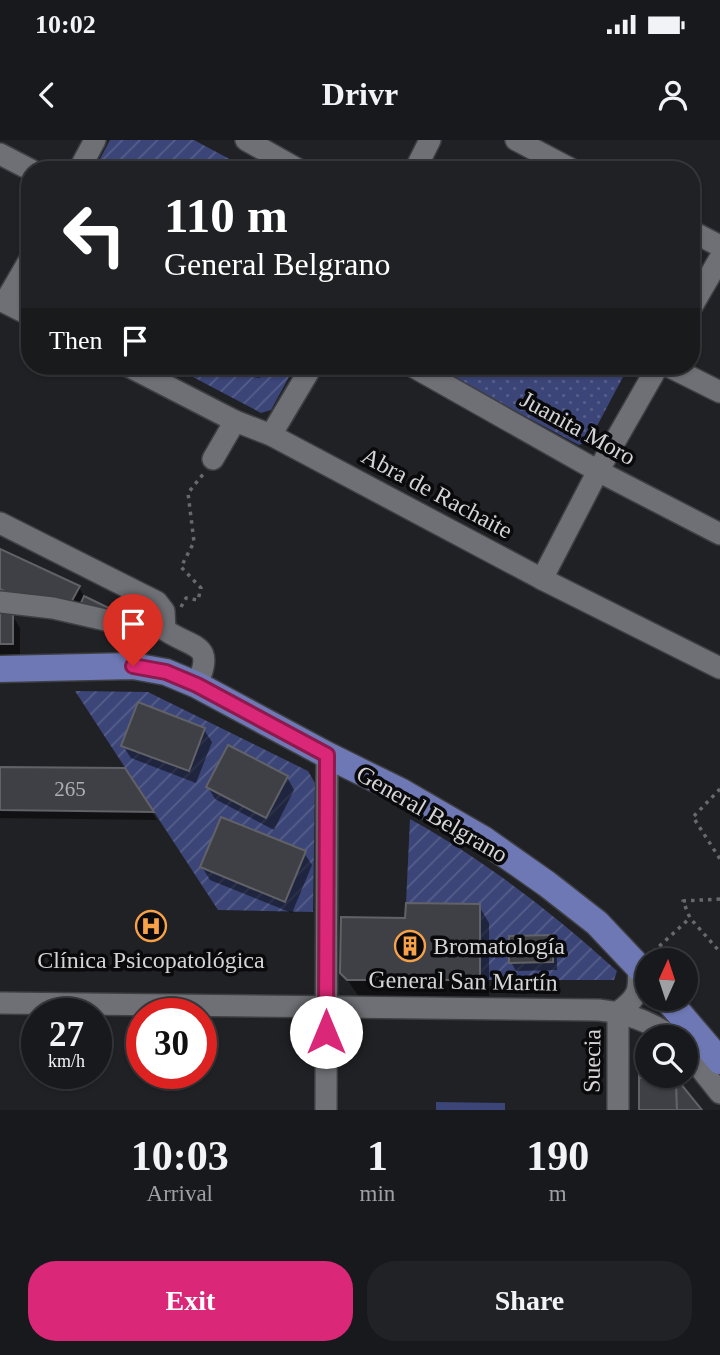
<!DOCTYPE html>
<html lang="en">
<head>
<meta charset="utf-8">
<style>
  :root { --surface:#18191c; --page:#212225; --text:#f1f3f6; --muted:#9fa0a3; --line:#36383b; --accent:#db2777 }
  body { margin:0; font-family:"Times New Roman",serif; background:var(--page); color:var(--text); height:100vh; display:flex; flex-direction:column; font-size:26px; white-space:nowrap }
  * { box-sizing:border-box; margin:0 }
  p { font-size:23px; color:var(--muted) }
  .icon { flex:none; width:38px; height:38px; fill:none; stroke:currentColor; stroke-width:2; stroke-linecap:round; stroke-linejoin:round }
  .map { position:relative; height:970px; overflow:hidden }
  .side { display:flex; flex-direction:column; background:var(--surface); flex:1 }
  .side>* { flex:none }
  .guide { position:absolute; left:21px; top:21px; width:679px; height:214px; border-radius:28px; box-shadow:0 2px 5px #0004,0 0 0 2px var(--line); background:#202124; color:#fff; overflow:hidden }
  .needle { width:46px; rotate:3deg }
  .fabs { position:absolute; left:635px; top:808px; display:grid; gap:14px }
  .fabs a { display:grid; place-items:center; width:63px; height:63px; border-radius:50%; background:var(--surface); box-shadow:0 2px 5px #0004,0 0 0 2px var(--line); font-size:35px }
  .speed { position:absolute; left:21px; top:858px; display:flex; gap:14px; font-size:35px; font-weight:700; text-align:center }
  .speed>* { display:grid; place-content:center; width:91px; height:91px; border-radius:50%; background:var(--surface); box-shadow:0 2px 5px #0004,0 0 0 2px var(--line); line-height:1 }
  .speed small { font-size:18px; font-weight:400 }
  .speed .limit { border:10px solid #d22; background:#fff; color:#111 }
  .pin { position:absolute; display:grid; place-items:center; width:60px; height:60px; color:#fff; margin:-72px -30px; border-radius:50% 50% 50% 0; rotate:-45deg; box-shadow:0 0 7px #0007 }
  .pin .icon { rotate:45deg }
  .me { position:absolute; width:77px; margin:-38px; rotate:0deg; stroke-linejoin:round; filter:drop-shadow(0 0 5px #0008) }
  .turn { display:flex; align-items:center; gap:24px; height:147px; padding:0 28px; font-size:32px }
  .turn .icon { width:91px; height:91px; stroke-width:2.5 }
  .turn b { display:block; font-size:49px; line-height:60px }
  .then { display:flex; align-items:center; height:66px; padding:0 28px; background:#0003; gap:14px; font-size:26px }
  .eta { display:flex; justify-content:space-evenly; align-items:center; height:119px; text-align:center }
  .eta b { font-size:42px; font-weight:700; line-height:49px }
  .button { display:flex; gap:14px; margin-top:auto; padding:14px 28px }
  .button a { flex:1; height:80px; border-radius:28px; background:var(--accent); color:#fff; font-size:28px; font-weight:700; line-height:80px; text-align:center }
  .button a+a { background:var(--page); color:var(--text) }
  .status { display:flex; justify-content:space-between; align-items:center; height:49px; padding:0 35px; background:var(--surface); direction:ltr }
  .status svg { height:19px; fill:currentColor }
  header { display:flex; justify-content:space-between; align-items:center; height:91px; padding:0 28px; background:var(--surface); font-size:32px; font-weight:700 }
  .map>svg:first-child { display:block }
</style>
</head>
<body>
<div class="status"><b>10:02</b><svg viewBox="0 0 49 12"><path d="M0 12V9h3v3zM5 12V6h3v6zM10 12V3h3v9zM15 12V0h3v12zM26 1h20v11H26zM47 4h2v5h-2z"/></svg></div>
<header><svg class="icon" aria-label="back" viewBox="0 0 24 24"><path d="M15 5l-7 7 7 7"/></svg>Drivr<svg class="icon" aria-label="person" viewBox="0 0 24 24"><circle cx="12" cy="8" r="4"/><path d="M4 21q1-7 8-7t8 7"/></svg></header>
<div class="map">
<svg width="720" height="970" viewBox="0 0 720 970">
  <defs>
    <pattern id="park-dots" width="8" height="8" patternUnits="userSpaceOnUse" patternTransform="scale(1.75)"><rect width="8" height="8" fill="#3b4577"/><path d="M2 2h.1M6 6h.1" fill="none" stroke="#565f8a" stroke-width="1.8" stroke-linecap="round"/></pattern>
    <pattern id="garden-furrows" width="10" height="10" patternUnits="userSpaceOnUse" patternTransform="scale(1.75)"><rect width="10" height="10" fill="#3b4577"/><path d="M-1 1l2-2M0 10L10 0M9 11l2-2" fill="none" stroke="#565f8a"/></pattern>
  </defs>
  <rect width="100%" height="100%" fill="#202125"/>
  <path fill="url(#park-dots)" d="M431 226H622L624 235 589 301 579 305Z"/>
  <g fill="url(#garden-furrows)">
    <path d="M110 0H194L250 30H94Z"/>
    <path d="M172 226H295L271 270 261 273Z"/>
    <path d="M75 551 148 552 308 631 315 643 313 772 218 770Z"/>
    <path d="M410 679C486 721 553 773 617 831L614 840H480V764L406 763Z"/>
  </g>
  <path fill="#3b4577" d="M436 962 505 963V970H436Z"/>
  <g fill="#0007">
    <path d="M194 226H262L260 238 196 230Z"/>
    <path d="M0 410 79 447 85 459 82 467 0 457Z"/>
    <path d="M0 475H12L20 488V516H0Z"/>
    <path d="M204 590 212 602 196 643 131 618 123 606Z"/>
    <path d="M0 628 124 630 157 680 0 678Z"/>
    <path d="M287 637 294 650 274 690 215 659 208 647Z"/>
    <path d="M304 713 312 725 292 773 210 740 202 727Z"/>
    <path d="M479 766 489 783V856L359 857 342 832 407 780Z"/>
    <path d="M552 797 557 805V830L516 831 511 822Z"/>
  </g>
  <g fill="#3f4045" stroke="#616267" stroke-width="2">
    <path d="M0 409 80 446 67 470 25 462 0 449Z"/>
    <path d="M84 456 115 471 111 480 80 465Z"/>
    <rect x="0" y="473" width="13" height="31"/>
    <path d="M138 562 205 588 189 631 121 606Z"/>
    <path d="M228 605 288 636 266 678 206 647Z"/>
    <path d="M0 627 125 628 154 672 0 670Z"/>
    <path d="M221 677 306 711 285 762 200 727Z"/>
    <path d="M406 763 480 764V840H347L340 833 341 777 405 778Z"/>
    <path d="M553 795V822L509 823V796Z"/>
    <path d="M639 917H648V936L676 938H639Z"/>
    <path d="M639 938H676L677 970H639Z"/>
    <path d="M676 938 702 970H677Z"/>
  </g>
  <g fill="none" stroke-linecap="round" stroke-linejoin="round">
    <g stroke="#3e3f42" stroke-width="24">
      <g id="minor">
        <path d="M246 0 299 30"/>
        <path d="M516 0 573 30"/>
        <path d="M0 14 31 30"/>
        <path d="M79 30 95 0"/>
        <path d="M415 30 430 0"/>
        <path d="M691 91 720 106"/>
        <path d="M0 160 30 175"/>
        <path d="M5 162 30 119"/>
        <path d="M691 168 720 118"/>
        <path d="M128 226 235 281 271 295 542 439 720 528"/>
        <path d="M412 226 598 331 720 394"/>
        <path d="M668 226 720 252"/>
        <path d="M271 295 312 226"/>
        <path d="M213 319 235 281"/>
        <path d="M0 383 157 462 164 471 165 490C195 510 215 502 197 545"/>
        <path d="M542 439 598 331 658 226"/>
        <path d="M0 462 53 468 123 484 164 487"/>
        <path d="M0 863 599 870C627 873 651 881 673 898"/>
        <path d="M618 872C639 857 640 850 638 826"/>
        <path d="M686 910 720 953"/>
        <path d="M326 970 327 615"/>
        <path d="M618 970V872"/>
      </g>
    </g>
    <g stroke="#3e3f42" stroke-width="29">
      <g id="major">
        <path d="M0 529 133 526 166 532 197 545 327 615 402 652 483 699 547 744 597 783 648 837"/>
        <path d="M667 859 720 921"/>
      </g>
    </g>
    <g stroke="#68696d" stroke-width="3.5" stroke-dasharray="3.5 5" stroke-linecap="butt">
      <path d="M181 467 186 458 198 460 201 448 181 427 194 402 188 353 204 333"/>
      <path d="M720 649 693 677 720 719"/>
      <path d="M720 759 683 761 690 778 720 812"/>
      <path d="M653 812 690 778"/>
    </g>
    <use href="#minor" stroke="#6f7075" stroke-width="21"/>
    <use href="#major" stroke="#6d78b4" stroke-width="26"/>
  </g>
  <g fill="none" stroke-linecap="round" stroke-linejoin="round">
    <g stroke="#8e194d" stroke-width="18">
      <path id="route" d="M133 526 166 532 197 545 327 615 326 892"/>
    </g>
    <use href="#route" stroke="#db2777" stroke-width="12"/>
  </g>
  <defs>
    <g id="hospital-ring" transform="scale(1.575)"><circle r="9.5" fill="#0a0a0c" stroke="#f7a149" stroke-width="1.5"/><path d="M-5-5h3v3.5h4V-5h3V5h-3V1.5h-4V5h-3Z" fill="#f7a149"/></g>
    <g id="building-ring" transform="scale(1.575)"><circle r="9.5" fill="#0a0a0c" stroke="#f7a149" stroke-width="1.5"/><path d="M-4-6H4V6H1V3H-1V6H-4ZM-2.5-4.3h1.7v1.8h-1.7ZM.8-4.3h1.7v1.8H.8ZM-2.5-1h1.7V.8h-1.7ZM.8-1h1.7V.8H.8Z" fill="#f7a149"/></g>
  </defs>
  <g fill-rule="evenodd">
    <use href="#hospital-ring" x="151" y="786"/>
    <use href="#building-ring" x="410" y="806"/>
  </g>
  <g text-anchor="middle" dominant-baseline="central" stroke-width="7" stroke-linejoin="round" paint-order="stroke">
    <g font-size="21" fill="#afafb2">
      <text x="70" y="649">265</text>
    </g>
    <g font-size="24" fill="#d4d4d7" stroke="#0a0a0c">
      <text transform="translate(578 288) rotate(29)">Juanita Moro</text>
      <text transform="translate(437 353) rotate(28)">Abra de Rachaite</text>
      <text transform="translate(432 674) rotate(30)">General Belgrano</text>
      <text transform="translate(463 841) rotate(1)">General San Martín</text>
      <text transform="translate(592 921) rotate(-89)">Suecia</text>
    </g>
    <g font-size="24" fill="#d4d4d7" stroke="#0a0a0c" text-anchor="start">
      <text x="433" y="806">Bromatología</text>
      <text x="151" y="820" text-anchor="middle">Clínica Psicopatológica</text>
    </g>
  </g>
</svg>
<div class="fabs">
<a><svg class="needle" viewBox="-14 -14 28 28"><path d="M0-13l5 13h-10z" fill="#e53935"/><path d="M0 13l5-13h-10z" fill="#9fa0a3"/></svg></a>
<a><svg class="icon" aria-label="search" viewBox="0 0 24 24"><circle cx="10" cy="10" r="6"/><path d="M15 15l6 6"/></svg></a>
</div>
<div class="speed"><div>27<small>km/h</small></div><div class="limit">30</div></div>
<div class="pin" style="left:133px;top:526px;background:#d93025"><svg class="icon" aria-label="arrive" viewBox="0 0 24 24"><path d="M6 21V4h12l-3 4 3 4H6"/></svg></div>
<svg class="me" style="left:326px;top:892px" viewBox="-20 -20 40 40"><circle r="19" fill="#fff"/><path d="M0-13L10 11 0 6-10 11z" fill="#db2777"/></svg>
<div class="guide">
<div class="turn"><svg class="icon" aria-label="left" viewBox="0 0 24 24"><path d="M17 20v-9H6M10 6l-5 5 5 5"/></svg><div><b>110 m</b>General Belgrano</div></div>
<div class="then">Then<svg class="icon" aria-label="arrive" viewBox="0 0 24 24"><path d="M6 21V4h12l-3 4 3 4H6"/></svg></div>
</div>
</div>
<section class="side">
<div class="eta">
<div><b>10:03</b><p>Arrival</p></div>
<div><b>1</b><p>min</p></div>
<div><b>190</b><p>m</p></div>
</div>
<div class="button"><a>Exit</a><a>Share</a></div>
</section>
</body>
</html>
